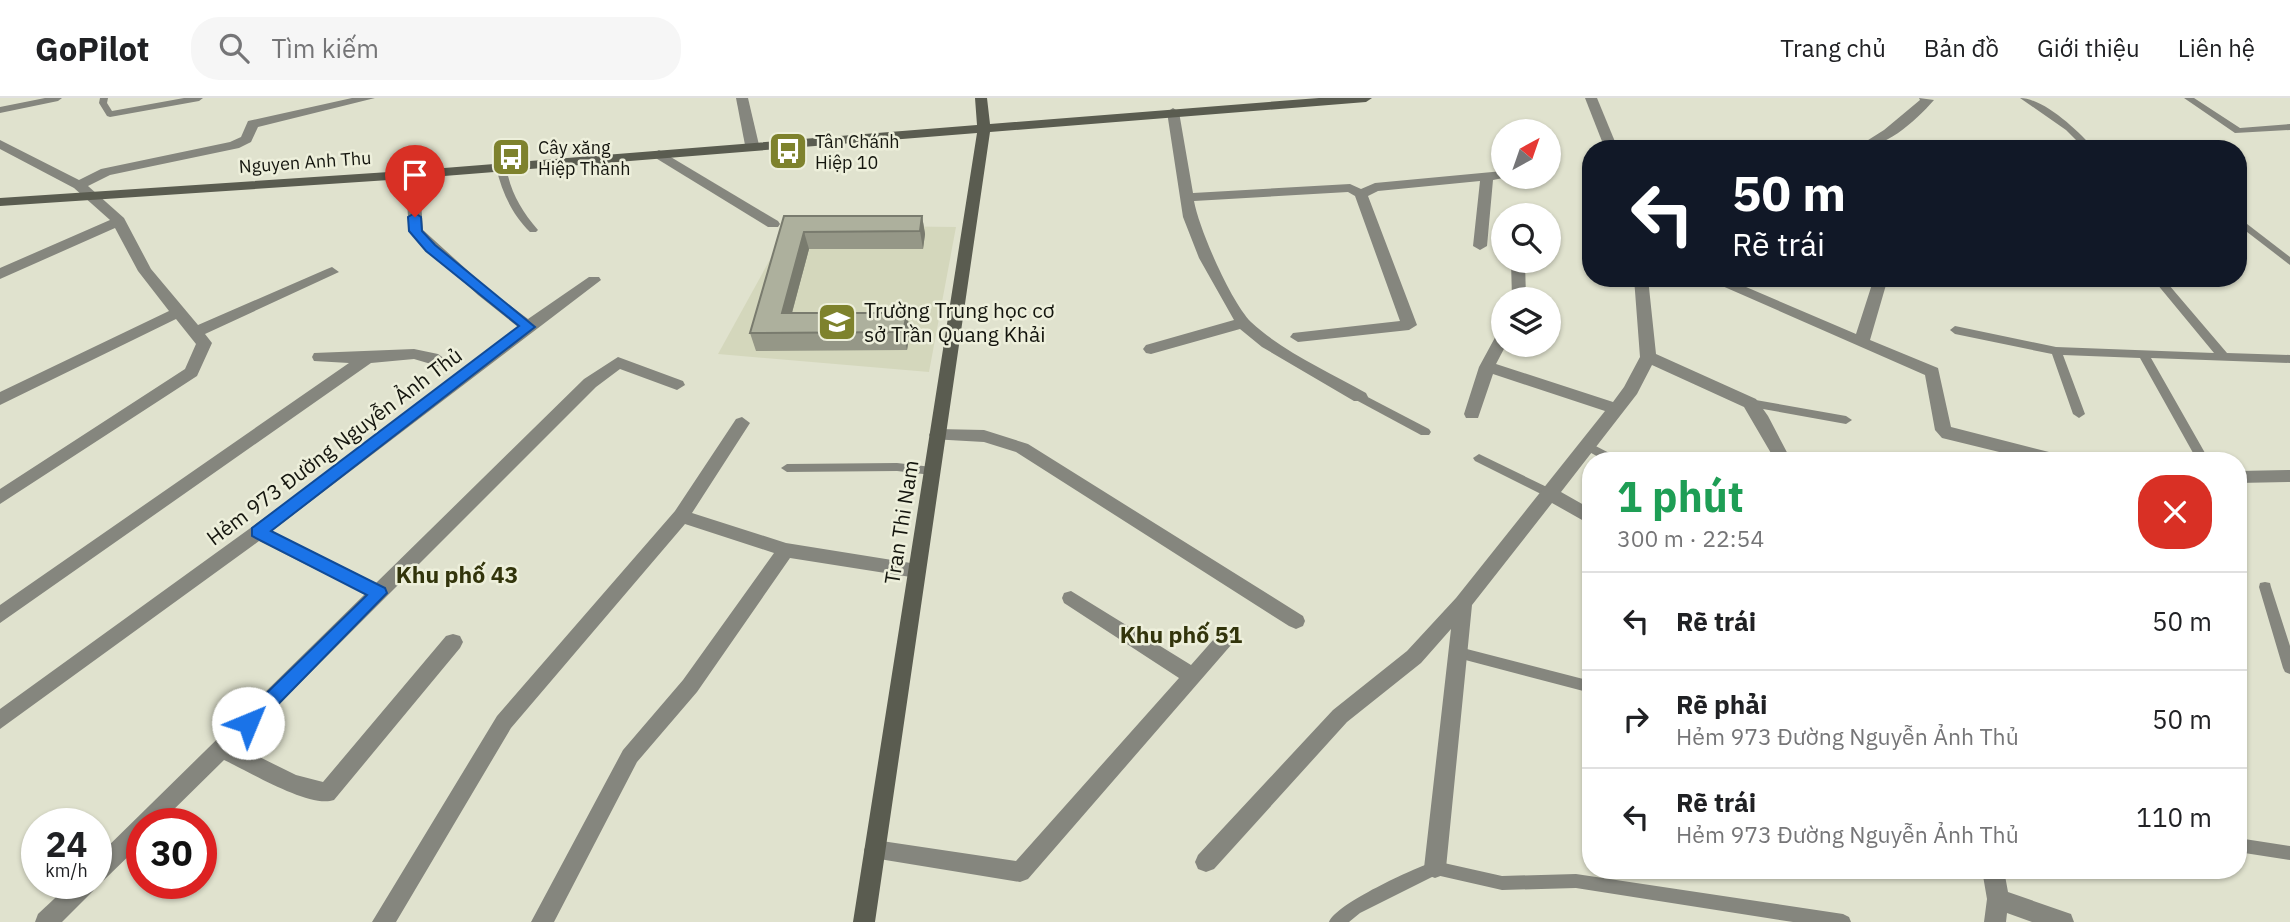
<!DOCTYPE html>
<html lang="vi">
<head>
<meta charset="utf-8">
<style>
  :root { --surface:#fff; --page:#f6f6f6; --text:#202124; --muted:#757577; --line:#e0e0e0 }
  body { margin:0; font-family:"IBM Plex Sans",sans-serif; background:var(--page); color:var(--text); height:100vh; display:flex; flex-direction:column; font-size:26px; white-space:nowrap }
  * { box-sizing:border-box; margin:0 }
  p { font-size:23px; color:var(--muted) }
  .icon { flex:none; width:38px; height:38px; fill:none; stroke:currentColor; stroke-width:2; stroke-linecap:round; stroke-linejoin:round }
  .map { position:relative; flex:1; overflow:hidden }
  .sheet { position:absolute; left:1582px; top:354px; width:665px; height:427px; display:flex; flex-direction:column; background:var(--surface); border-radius:28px; box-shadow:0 2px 5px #0004 }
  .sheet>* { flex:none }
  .top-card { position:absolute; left:1582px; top:42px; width:665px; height:147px; border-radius:28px; box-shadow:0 2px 5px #0004; background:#111827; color:#fff; overflow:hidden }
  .needle { width:46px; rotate:40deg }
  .tools { position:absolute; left:1491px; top:21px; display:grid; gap:14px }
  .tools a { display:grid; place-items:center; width:70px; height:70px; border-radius:50%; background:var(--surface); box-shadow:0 2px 5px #0004; font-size:35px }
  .speed { position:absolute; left:21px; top:710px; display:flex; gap:14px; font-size:35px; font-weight:700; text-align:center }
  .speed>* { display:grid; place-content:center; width:91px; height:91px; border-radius:50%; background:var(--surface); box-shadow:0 2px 5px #0004; line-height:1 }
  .speed small { font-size:18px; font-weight:400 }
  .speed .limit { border:10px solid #d22; background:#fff; color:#111 }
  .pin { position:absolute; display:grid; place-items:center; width:60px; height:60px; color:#fff; margin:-72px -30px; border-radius:50% 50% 50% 0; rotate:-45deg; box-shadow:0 0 7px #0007 }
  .pin .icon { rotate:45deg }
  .me { position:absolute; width:77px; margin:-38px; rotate:45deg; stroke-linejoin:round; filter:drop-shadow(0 0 5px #0008) }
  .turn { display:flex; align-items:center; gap:24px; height:147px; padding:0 35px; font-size:32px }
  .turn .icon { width:91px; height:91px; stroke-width:2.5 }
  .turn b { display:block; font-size:49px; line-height:60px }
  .round { display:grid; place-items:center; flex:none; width:74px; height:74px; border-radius:28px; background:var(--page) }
  .overview { display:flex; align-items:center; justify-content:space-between; height:119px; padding:0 35px }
  h1 { font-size:42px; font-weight:800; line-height:52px; color:#1e9e55 }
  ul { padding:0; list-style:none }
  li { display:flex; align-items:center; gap:21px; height:98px; padding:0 35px; border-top:2px solid var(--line) }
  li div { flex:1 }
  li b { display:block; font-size:26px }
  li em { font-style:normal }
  header { display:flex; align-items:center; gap:42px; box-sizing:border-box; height:98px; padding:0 35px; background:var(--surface); border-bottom:2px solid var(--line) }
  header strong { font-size:33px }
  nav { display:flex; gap:38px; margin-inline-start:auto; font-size:24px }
  .search { width:490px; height:63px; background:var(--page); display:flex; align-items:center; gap:18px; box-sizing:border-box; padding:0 24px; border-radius:28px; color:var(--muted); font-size:26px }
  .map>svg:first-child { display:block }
</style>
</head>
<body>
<header>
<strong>GoPilot</strong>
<div class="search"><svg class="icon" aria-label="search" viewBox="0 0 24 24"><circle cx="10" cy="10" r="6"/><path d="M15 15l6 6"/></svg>Tìm kiếm</div>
<nav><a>Trang chủ</a><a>Bản đồ</a><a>Giới thiệu</a><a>Liên hệ</a></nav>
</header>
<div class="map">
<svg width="2290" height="824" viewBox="0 0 2290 824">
  <rect width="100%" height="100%" fill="#e0e2ce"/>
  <path fill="#d4d7bc" d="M789 127 956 129 929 274 718 256Z"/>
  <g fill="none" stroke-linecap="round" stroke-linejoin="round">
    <g fill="#85867e" fill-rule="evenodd">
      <path d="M45 0H62L58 3 0 15V9Z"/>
      <path d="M100 0H108L107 5 112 13 184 0H203L199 3 110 19 107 18 99 5Z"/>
      <path d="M2020 0C2043 0 2079 33 2094 51H2085L2066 32Z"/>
      <path d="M2184 0H2194L2240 30 2290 26V32L2235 35Z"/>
      <path d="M501 66 506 69C511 95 521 112 538 132L536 134H530C511 115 502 94 496 69Z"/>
      <path d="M2238 119 2290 159V167L2238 127Z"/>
      <path d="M1721 180H1764L1766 184 1761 187 1723 186 1718 183Z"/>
      <path d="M2152 180H2163L2227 255 2290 257V265L2151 260 2209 362H2197L2140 260 2063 257 2085 316 2079 320 2073 316 2052 256 1955 236 1950 232 1955 228 2056 249 2214 255Z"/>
      <path d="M1360 295 1429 331 1431 334 1429 337H1421L1356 302 1354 299Z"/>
      <path d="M1750 301 1846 318 1852 322 1846 326 1746 308 1744 305Z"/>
      <path d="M1586 343 1617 359 1619 362H1604L1582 350 1580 347 1582 344Z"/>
      <path d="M1479 356 1553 392 1555 395 1549 400 1475 363 1473 360Z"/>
      <path d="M897 365 932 369 938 373 932 377 897 373 787 374 781 370 787 366Z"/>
      <path d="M2265 484 2270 485 2271 489 2290 548V576L2285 574 2283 570 2259 489 2260 485Z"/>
      <path d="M1459 549 1591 583V595L1454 559 1452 555 1454 551Z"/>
      <path d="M2238 740 2290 748V762L2238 754Z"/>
      <path d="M1435 763 1502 778 1576 776 1843 816 1849 819 1851 824H1793L1576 790 1502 792 1436 777 1360 815 1349 824H1329C1337 805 1413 771 1435 763Z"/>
    </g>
    <g fill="#85867e" fill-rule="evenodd">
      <path d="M352 0H375L258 29 251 44 239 50 110 77 88 88 124 120 151 171 198 227 327 171 332 169 339 174 205 236 212 245 197 278 0 406V391L185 271 196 246 176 221 0 307V294L169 213 138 173 115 130 0 181V170L110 122 74 90 0 51V42L79 82 101 71 230 44 241 39 248 23Z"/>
      <path d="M736 0H748L759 47 757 50 752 51 745 47Z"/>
      <path d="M1585 0H1597L1618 51H1605Z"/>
      <path d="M1919 0 1934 2C1914 25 1884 51 1854 51L1884 32 1920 2Z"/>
      <path d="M1173 10 1179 14 1193 95 1350 86 1361 91 1375 85 1503 73V79H1508L1493 82 1487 148 1480 152 1473 148 1480 83 1378 93 1368 98 1417 227 1409 232 1298 244 1290 239 1293 235 1400 223 1355 98 1348 94 1194 103C1199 131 1231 204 1251 224 1283 254 1328 273 1366 295L1368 299 1366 303H1354L1262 249 1240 231 1151 256 1146 255 1143 251 1146 247 1234 222 1199 160 1183 119 1167 14Z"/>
      <path d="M659 52 778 123 780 126 778 129H768L654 59 652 56Z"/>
      <path d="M419 72 426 76 421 104 423 132 488 191 528 221 589 179H599L601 182 272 433 376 485 584 281 618 259 683 283 685 287 677 292 620 271 596 289 237 648 296 677 323 684 446 538 453 536 460 538 463 544 460 550 334 702C310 711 248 673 224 662L159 726H142V745L104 782 96 785V760L365 496 259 443 0 631V611L307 389 518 229 478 197 409 133 407 104 412 76Z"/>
      <path d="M1511 163H1525L1526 201H1512Z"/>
      <path d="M1634 180H1648L1656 256 1756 301 1768 318 1791 362H1775L1744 309 1652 267 1637 296 1561 394 1591 411V427L1552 405 1472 507 1446 770 1443 777 1435 780 1427 777 1424 770 1451 531 1421 565 1347 624 1214 771 1206 774 1198 771 1195 764 1198 757 1333 612 1407 553 1456 500 1605 313 1493 276 1478 320H1466L1464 316 1479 269 1498 234 1503 233V247H1506L1496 266 1613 304 1624 289 1640 259Z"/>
      <path d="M1704 180H1725L1856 236 1874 180H1888L1870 242 1938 270 1951 329 2057 356 2065 362H2032L1942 340 1935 332 1925 277Z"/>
      <path d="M414 251 438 256 449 264 441 269 414 261 371 265 0 525V507L349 265 314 263 312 259 314 255Z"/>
      <path d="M742 319 750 325 692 415 786 445 917 466 923 468 926 473 923 478 917 480 790 460 697 594 637 664 554 824H531L623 652 683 582 774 455 685 426 511 630 396 824H372L497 618 675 413 736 321Z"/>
      <path d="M937 331 984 332 1028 346 1303 518 1305 523 1303 528 1296 531 1289 528 1016 354 984 344 931 341 929 337 931 333Z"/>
      <path d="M2290 372V384L2238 385V373Z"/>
      <path d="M1071 493 1191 567 1221 533 1228 531 1235 533 1238 539 1028 781 1020 784 867 759 864 752 867 745 875 742 1016 763 1179 580 1064 505 1062 500 1064 495Z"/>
      <path d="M1982 772H2004L2008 794 2071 816 2074 824H2032L2007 815 2006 824H1984L1987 801Z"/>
      <path d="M70 786H96L93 793 62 824H35L38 816Z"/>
    </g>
    <path fill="#5a5c50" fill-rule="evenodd" d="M975 0H987L990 26 1319 0H1372L1366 4 990 34 875 824H853L977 35 419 80 0 108V100L419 72 977 27Z"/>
  </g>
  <path fill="#959787" d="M784 118H922L925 136 923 151H809L792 215 910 233 907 252 756 253 750 235Z"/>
  <g fill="#797b6e">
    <path d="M922 118 925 136 923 151 920 133Z"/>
    <path d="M804 134 809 151 787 233 782 215Z"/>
    <path d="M907 215 910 233 907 252 903 234Z"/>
  </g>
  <path fill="#adb09d" stroke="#797b6e" stroke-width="2" d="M784 118H922L920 133 804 134 782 215H907L903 234 750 235Z"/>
  <path fill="#1a73e8" stroke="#114b97" stroke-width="2" d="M415 115 421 119 422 133 435 147 535 229 271 433 385 490 387 495 254 631H241L239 625 241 620 367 497 252 438V430L519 228 426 153 409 133 408 119Z"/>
  <defs>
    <g id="bus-square" transform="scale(2.0125)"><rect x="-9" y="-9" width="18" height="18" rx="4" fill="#7e822d" stroke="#edefdb"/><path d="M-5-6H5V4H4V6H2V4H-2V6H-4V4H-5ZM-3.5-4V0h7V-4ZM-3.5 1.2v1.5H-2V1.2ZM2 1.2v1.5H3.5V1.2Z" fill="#fff"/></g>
    <g id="school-square" transform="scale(2.0125)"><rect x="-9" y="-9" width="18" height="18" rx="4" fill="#7e822d" stroke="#edefdb"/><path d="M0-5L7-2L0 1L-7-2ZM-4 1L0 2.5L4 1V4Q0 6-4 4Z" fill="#fff"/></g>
  </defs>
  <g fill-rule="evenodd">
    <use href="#bus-square" x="788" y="53"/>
    <use href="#bus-square" x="511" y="59"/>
    <use href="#school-square" x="837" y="224"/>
  </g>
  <g text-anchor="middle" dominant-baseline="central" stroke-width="5" stroke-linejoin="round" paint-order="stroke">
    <g font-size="18" fill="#14150e" stroke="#edefdb" text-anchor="start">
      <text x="815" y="43">Tân Chánh<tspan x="815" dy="21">Hiệp 10</tspan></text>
      <text x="538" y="49">Cây xăng<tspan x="538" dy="21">Hiệp Thành</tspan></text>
    </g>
    <g font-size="18" fill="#14150e" stroke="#edefdb">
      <text transform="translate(305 64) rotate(-4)">Nguyen Anh Thu</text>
    </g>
    <g font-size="21" fill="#14150e" stroke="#edefdb" text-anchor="start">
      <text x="864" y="212">Trường Trung học cơ<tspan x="864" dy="24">sở Trần Quang Khải</tspan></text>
    </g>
    <g font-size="21" fill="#14150e" stroke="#edefdb">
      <text transform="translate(334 348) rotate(-37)">Hẻm 973 Đường Nguyễn Ảnh Thủ</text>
      <text transform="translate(901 424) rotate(-81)">Tran Thi Nam</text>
    </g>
    <g font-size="23" font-weight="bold" fill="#32340b" stroke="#edefdb">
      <text x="457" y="476">Khu phố 43</text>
      <text x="1181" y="536">Khu phố 51</text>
    </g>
  </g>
</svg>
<div class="tools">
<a><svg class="needle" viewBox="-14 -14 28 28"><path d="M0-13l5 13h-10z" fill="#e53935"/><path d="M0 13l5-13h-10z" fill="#757577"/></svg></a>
<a><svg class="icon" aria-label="search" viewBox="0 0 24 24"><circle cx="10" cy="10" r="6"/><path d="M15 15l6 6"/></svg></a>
<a><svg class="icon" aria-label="layers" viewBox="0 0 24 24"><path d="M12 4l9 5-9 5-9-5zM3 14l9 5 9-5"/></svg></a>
</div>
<div class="speed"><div>24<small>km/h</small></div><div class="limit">30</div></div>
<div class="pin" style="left:415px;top:119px;background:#d93025"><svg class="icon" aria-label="arrive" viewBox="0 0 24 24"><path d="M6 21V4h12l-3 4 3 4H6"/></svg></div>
<svg class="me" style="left:248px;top:625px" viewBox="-20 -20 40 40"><circle r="19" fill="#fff"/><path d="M0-13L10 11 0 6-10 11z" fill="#1a73e8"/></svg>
<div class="top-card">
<div class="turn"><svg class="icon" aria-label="left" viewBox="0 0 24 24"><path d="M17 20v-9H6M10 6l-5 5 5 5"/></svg><div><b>50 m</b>Rẽ trái</div></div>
</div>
<section class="sheet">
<div class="overview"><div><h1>1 phút</h1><p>300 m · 22:54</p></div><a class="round" style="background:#d93025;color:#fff"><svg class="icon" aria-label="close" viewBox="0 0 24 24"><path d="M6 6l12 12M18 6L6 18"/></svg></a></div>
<ul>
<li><svg class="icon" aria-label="left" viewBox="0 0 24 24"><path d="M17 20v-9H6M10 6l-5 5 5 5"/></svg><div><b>Rẽ trái</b></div><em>50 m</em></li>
<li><svg class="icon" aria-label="right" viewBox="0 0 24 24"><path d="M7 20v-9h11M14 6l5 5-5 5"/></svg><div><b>Rẽ phải</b><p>Hẻm 973 Đường Nguyễn Ảnh Thủ</p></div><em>50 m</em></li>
<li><svg class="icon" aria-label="left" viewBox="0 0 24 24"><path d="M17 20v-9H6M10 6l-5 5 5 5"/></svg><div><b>Rẽ trái</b><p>Hẻm 973 Đường Nguyễn Ảnh Thủ</p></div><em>110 m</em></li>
</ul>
</section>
</div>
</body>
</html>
